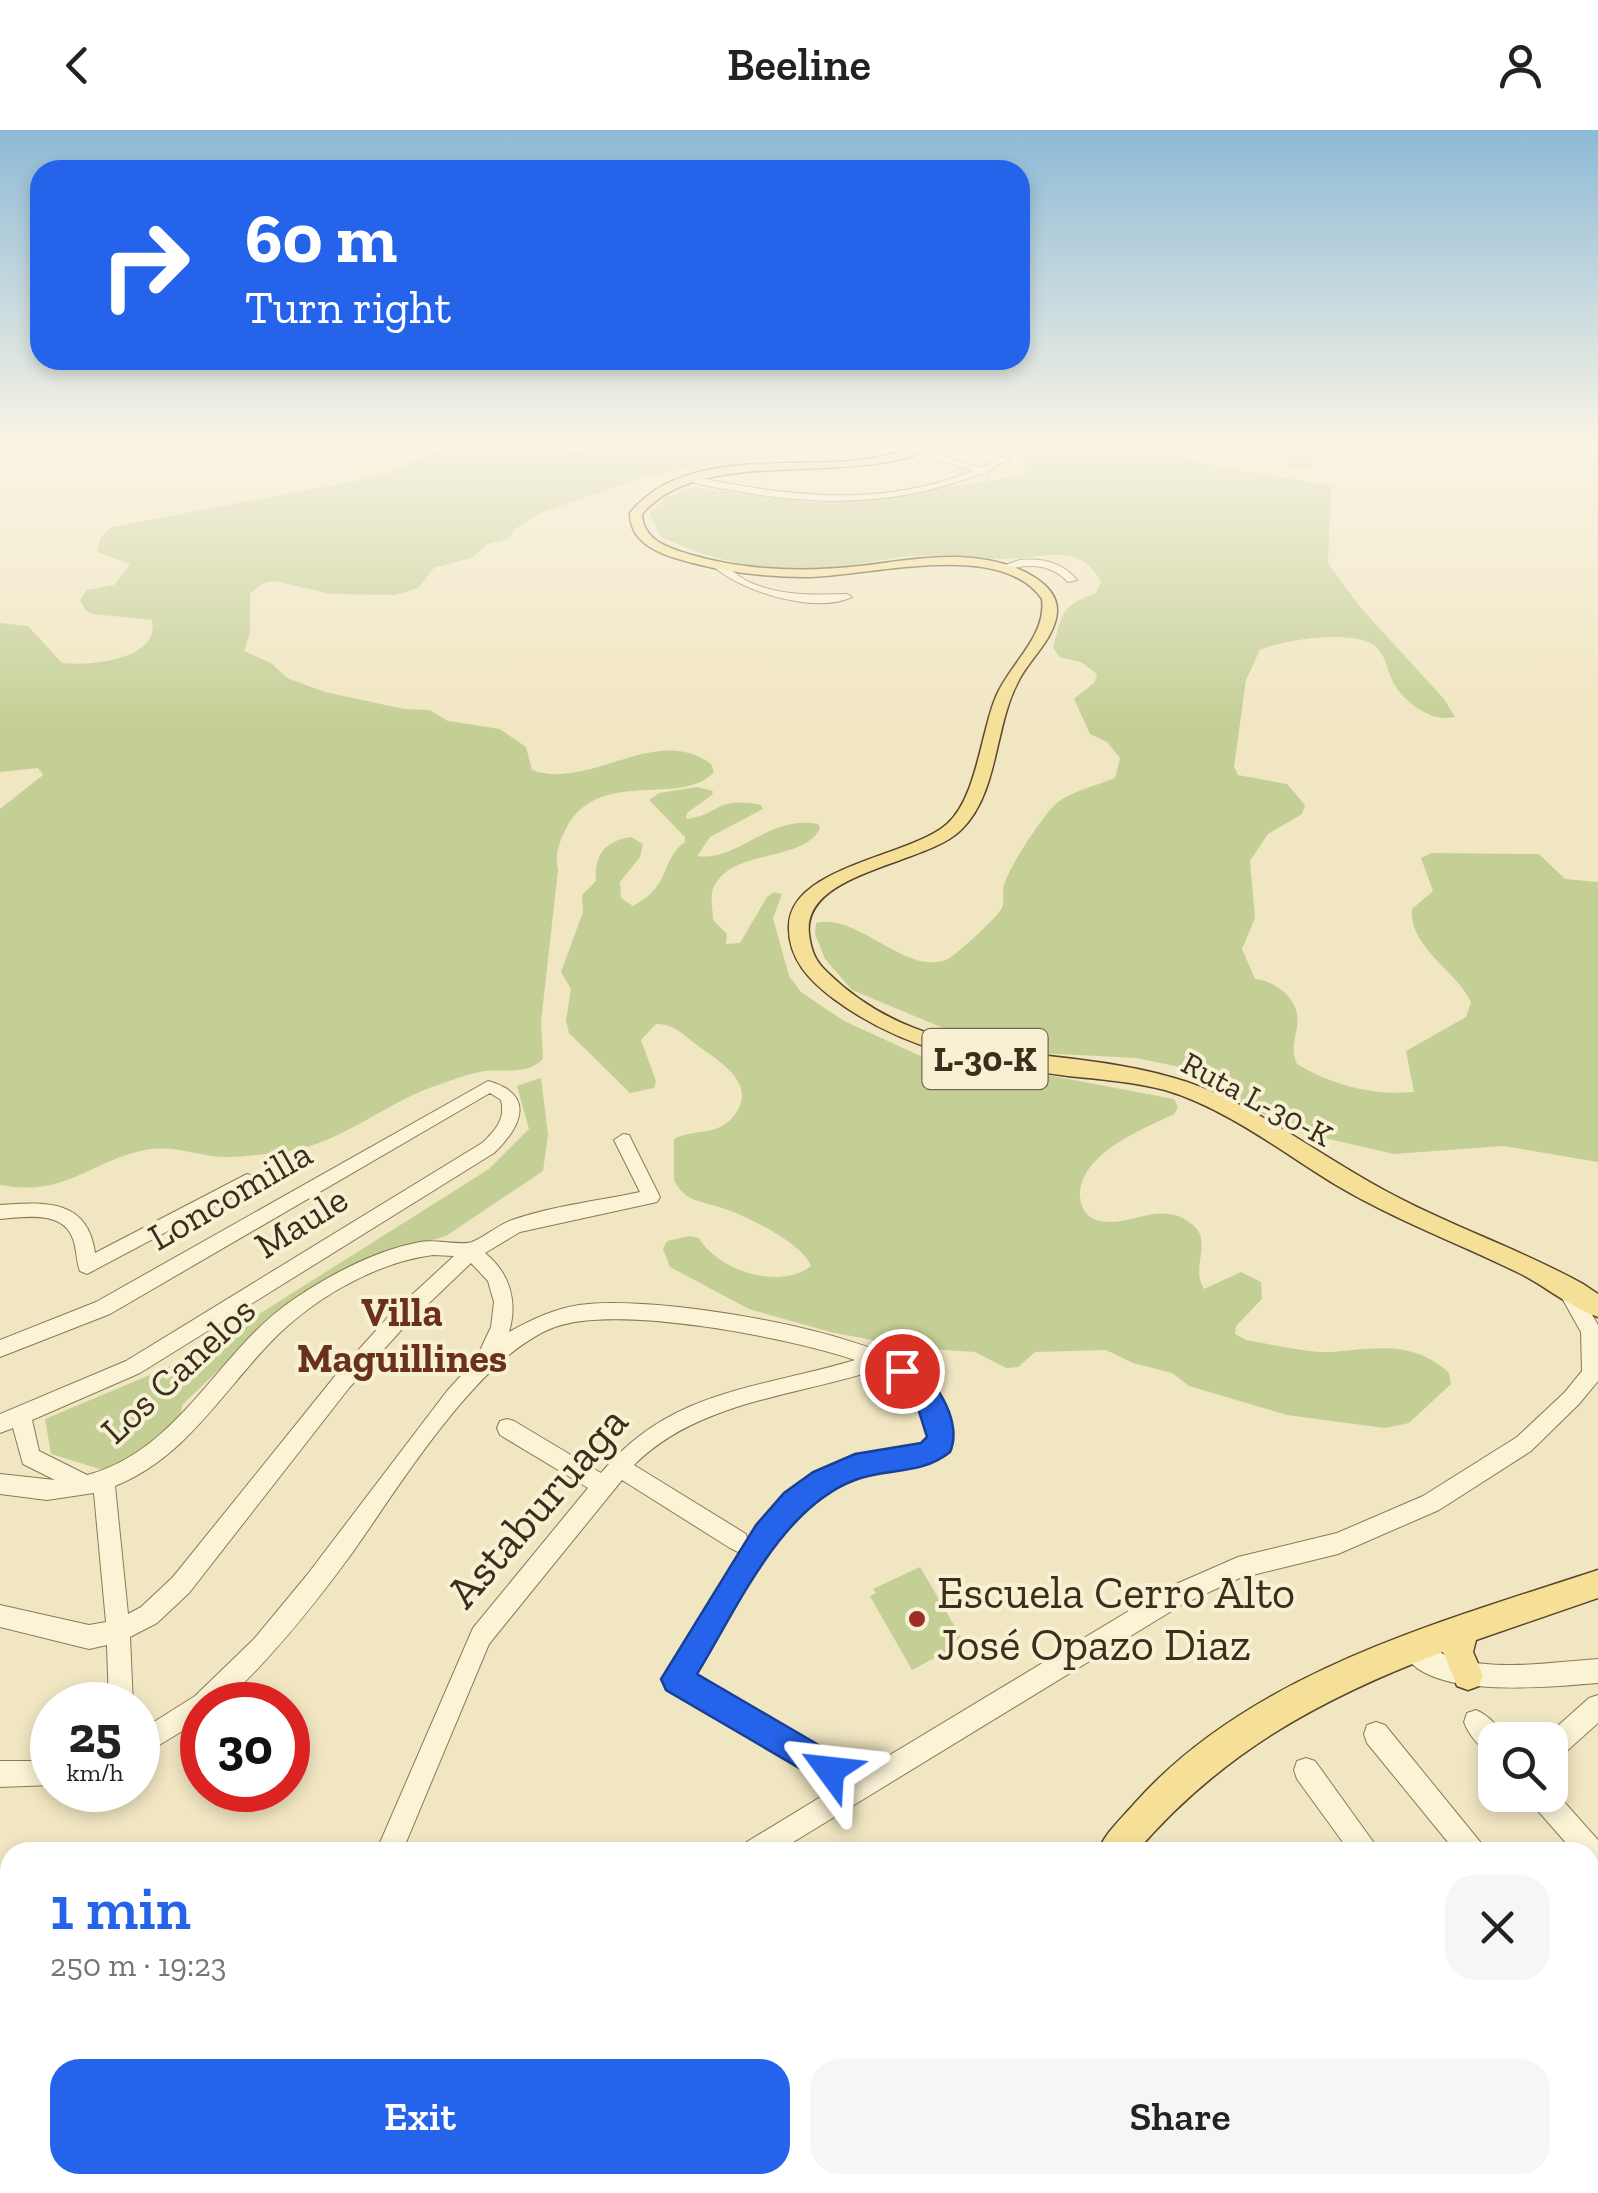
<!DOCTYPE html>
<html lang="en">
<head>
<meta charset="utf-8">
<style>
  :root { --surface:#fff; --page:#f6f6f6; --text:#222; --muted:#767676; --accent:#2563eb }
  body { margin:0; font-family:"Zilla Slab",serif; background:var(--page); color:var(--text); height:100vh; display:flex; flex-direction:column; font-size:38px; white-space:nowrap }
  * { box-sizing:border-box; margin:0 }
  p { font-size:32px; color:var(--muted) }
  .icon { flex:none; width:55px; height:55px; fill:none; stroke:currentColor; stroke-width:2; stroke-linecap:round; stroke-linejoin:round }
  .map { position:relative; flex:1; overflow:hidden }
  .details { position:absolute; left:0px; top:1712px; width:1600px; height:352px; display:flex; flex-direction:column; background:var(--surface); border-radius:30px 30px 0 0; box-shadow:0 5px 15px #0003 }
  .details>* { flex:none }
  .guide { position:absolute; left:30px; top:30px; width:1000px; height:210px; border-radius:30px; box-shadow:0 5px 15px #0003; background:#2563eb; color:#fff; overflow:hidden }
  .buttons { position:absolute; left:1478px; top:1592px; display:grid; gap:20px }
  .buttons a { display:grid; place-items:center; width:90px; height:90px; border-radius:20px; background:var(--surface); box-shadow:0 5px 15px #0003; font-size:50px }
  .speed { position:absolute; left:30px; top:1552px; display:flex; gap:20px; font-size:50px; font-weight:700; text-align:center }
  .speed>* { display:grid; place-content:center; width:130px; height:130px; border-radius:50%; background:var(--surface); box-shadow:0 5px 15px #0003; line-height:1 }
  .speed small { font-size:25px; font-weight:400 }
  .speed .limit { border:15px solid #d22; background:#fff; color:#111 }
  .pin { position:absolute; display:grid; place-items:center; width:85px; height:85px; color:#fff; margin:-42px; border:5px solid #fff; border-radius:50%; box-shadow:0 2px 10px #0007 }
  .me { position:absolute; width:110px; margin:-55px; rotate:300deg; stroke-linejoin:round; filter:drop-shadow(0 0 8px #0008) }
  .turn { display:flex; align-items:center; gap:35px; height:210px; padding:0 50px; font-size:45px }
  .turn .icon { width:130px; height:130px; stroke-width:2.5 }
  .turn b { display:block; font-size:70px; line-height:85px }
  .round { display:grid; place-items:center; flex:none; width:105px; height:105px; border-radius:30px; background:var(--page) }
  .overview { display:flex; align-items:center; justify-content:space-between; height:170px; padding:0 50px }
  h1 { font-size:60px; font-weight:600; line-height:75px; color:var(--accent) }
  .button { display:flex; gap:20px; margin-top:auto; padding:20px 50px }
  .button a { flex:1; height:115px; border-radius:30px; background:var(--accent); color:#fff; font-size:40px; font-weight:600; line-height:115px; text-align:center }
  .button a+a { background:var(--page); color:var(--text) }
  header { display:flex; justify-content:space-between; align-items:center; height:130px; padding:0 50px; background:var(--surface); font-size:45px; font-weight:600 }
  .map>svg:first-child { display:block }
</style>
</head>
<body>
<header><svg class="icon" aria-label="back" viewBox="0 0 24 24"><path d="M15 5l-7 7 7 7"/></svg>Beeline<svg class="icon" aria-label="person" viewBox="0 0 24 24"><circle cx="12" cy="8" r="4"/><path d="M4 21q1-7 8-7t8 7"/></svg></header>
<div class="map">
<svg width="1598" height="2063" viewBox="0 0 1598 2063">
  <rect width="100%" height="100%" fill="#f1e6c2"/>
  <g fill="#c4cf95">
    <path d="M499 309 541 311 544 321 553 327 632 309H765L860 320 703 335 645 347 540 383 515 399 508 409 488 414 471 428 434 438 418 458 395 465 330 464 275 451 263 453 250 464V503L244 521 271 533 287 548 325 562 404 579 430 580 448 591 500 599 526 617 532 640C590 661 656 593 711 634L714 642C681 679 594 634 564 703 558 715 555 726 558 740L541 892 543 929C528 945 504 939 485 941 470 943 455 949 441 954 385 971 341 1016 281 1022 264 1024 244 1027 228 1027 198 1027 176 1014 145 1020 87 1032 68 1067 0 1055V679L43 645 38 638 0 642V493L28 496 62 533C90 536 160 530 152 490L93 484 86 481 80 470 87 460 114 455 130 434 97 422 101 407 112 397 350 352 391 342 445 316Z"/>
    <path d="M1038 309H1307L1312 318V337L1296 340 1283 334 1293 323C1271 311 1199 312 1176 322L1195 332 1331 356 1328 433 1360 477 1444 569 1455 587C1431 593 1403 572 1392 550 1387 539 1385 524 1375 516 1354 499 1284 509 1260 520L1246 550 1234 637 1238 645 1287 654 1305 675 1302 684 1268 704 1250 731 1255 788 1242 819 1255 849C1272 850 1294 865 1297 884 1300 902 1288 915 1297 934 1332 955 1373 966 1414 962L1406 921 1466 887 1471 872C1456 840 1409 818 1412 779L1433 761 1421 728 1432 723 1539 724 1565 749 1598 752V1032L1503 1016 1394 1024 1294 1001 1175 936 1136 928 1038 923 960 905 852 860 825 829 815 804 816 793C857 782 904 845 946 830 955 826 998 787 1002 778 1005 771 1002 762 1004 755 1009 737 1044 683 1058 672 1073 661 1098 655 1115 648L1120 628 1107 612 1090 604 1074 569 1095 552 1097 544 1081 532 1059 527 1053 517C1063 483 1059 477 1096 463L1101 452C1081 411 1039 429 1005 429 975 429 945 424 914 426 885 427 858 437 830 438 771 442 713 433 660 406L650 383 665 368 694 357 807 372 864 371 1024 345 1025 330Z"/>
    <path d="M697 657 713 661 712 665 687 683 686 689C723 684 714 666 761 675L763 679 710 707 697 726C738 732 767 685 818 694L820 699C800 734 730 717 713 759 710 767 713 782 713 790L727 804 726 814 740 813 767 767 774 762 782 764 773 788 789 846 801 862 844 891 936 933 1047 945 1174 969 1178 977 1174 984C1143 999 1079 1024 1080 1066 1081 1077 1085 1086 1096 1090 1129 1100 1160 1067 1193 1095 1213 1112 1190 1137 1204 1159L1241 1142 1261 1152 1262 1169 1236 1196 1235 1204 1246 1210C1270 1214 1308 1223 1332 1222 1375 1218 1414 1210 1449 1243L1451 1254 1409 1293 1385 1298 1287 1285 1189 1256 1172 1243 1133 1233 1106 1220 1035 1222 1018 1237 1006 1238 975 1222 915 1218 830 1202 749 1179 670 1137 663 1119 667 1111 689 1106 699 1108C717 1140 779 1161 811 1136 803 1113 743 1084 719 1077 700 1071 684 1071 674 1050V1009C692 999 717 1006 732 988 761 955 720 932 697 915 682 904 675 894 656 894L641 910 656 951 654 958 630 963 569 903 566 891 571 859 561 842 583 782 582 765 596 751C594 726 604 711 631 707L643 714 640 727 620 752 621 768 633 776C673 755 660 729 685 712V707L649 670 659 663Z"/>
    <path d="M541 948 548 1005 543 1041 446 1106 392 1122 272 1189 182 1275 181 1287 139 1326 106 1341 51 1324 45 1289 188 1229 489 1039 529 999 517 956Z"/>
    <path d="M920 1437 964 1512 912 1540 870 1466 876 1463 873 1459Z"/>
  </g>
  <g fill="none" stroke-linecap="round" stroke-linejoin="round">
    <g stroke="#8c7858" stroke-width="2">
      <g id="minor">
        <path d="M915 318 981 338 1004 326 1011 328 987 341V345L980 344C901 375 819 377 737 361 720 358 700 356 685 349L690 346C790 366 875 379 973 341L915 322Z"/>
        <path d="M1020 430C1043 428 1062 432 1077 450L1068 452C1049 432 1026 434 1001 441L996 438Z"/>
        <path d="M714 433C727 434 737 446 749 452 780 466 814 465 847 464L852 467C816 484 745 463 714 437Z"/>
        <path d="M488 951C535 964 523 995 494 1023L140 1243 32 1290 39 1321 87 1345C181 1320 218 1220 294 1169 331 1144 377 1120 420 1112 435 1109 462 1116 472 1112 486 1106 498 1095 512 1090 552 1076 598 1071 640 1062L614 1010 623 1004 629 1005 660 1067 657 1072 520 1102 485 1123C510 1143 518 1172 509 1202 531 1190 553 1179 579 1175 652 1164 861 1199 920 1242 932 1252 938 1268 944 1281 952 1300 955 1314 938 1329 912 1339 882 1337 855 1346 780 1374 733 1479 692 1545L860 1643 1167 1458 1238 1427 1337 1403 1423 1366 1517 1307 1565 1262 1582 1241 1581 1202 1558 1161 1561 1155 1568 1153 1575 1155 1598 1195V1251L1579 1274 1531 1321 1439 1380 1338 1424 1240 1448 1183 1474 777 1722H741L745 1713 837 1657 668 1557 664 1549 745 1419 738 1422 730 1418 622 1350 489 1514 402 1722H376L473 1498 588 1358 500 1305 497 1298 500 1291 507 1289 514 1291 601 1343C671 1259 758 1259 855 1230 790 1208 619 1174 555 1197 478 1225 398 1359 350 1426 311 1479 270 1530 221 1575H202V1589L138 1628V1602L195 1566 254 1509 307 1445 447 1261 476 1229 491 1197 494 1172 488 1151 471 1133 404 1197 349 1258 189 1463 157 1493 130 1507 133 1575H109L107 1515 89 1519 0 1497V1475L89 1495 106 1492 94 1363 47 1370 0 1364V1344L55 1350 23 1334 13 1298 0 1303V1284L126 1231 482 1013C495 1001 506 989 501 970L490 963 110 1184 0 1227V1210L96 1172ZM433 1125 454 1126 390 1185 335 1246 173 1447 141 1477 128 1484 115 1356C183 1329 219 1267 267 1216 308 1172 372 1133 433 1125ZM879 1239C907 1254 930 1275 930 1309L926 1313C842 1329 797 1337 748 1414L746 1404 634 1335C698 1271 797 1266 879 1239Z"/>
        <path d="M247 1044 253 1046 256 1051 253 1056 87 1144 80 1141C76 1131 77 1120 73 1109 63 1080 25 1087 0 1089V1075C43 1072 88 1068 95 1123Z"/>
        <path d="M1414 1508C1429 1514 1441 1525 1456 1529 1502 1541 1552 1532 1598 1529V1553C1553 1556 1424 1572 1402 1520L1406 1512Z"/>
        <path d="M1598 1565V1593L1559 1628 1550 1631V1610H1542L1589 1568Z"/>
        <path d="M1476 1580C1488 1585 1501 1598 1506 1610H1495V1625C1481 1620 1469 1606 1464 1592L1467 1583Z"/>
        <path d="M1376 1592 1385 1595 1481 1713 1485 1722H1456L1367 1613 1364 1604 1367 1595Z"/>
        <path d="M1306 1628 1315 1631 1374 1713 1378 1722H1350L1297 1649 1294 1640 1297 1631Z"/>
        <path d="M0 1631H52V1655L0 1657Z"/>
        <path d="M1550 1656 1598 1710V1743L1590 1740V1722H1574L1532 1674 1528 1665H1550Z"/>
        <path d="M0 1847 10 1849V1877L0 1875Z"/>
        <path d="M1590 1855 1598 1858V1893L1590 1890Z"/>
        <path d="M1590 1913 1598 1915V1943L1590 1941Z"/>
        <path d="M1590 2046 1598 2050V2063H1564L1561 2055H1590Z"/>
        <path d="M244 2055H274L271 2063H241Z"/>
        <path d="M458 2055H488L486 2063H456Z"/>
        <path d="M617 2055H647L646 2063H616Z"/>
        <path d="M1399 2055H1434L1431 2063H1396Z"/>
      </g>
    </g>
    <g stroke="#59452d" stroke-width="3">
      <g id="major">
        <path d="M936 309H951C865 365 707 309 642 384 643 411 669 418 692 425 746 441 805 442 860 436 893 432 925 426 958 427 983 428 1012 433 1034 447 1047 455 1058 467 1057 482 1055 509 1029 529 1018 552 994 597 999 663 961 700 926 735 802 741 809 804 811 820 815 831 827 842 931 944 1063 910 1187 952 1257 976 1317 1024 1382 1059 1447 1095 1518 1118 1583 1154L1598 1164V1187C1571 1178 1545 1156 1519 1143 1458 1113 1395 1090 1336 1055 1282 1022 1226 978 1165 960 1133 952 1100 949 1068 946 984 935 904 921 834 869 810 851 788 829 789 796 790 736 910 727 947 694 976 669 981 604 995 569 1008 535 1047 507 1042 469 1000 408 867 447 805 447 761 447 717 441 675 428 653 421 630 410 630 383 679 321 781 337 852 331 881 328 909 320 936 309Z"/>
        <path d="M1598 1440V1468L1476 1510 1473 1522 1483 1545 1479 1556 1468 1560 1457 1556 1443 1522C1321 1568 1222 1622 1136 1722H1098C1104 1704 1121 1689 1134 1674 1250 1543 1437 1493 1598 1440Z"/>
        <rect x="975" y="2055" width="38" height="8"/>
      </g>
    </g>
    <use href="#minor" fill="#fbf3d6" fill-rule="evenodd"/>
    <use href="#major" fill="#f6e098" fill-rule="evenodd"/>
  </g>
  <linearGradient id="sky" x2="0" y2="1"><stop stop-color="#8dbad7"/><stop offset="0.52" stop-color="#f9f4e4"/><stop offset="1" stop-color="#f9f4e4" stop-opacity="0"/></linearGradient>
  <rect width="1598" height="598" fill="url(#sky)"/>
  <path fill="#2563eb" stroke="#184099" stroke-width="2.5" d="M902 1230C933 1241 964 1291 950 1322 922 1345 887 1338 855 1350 780 1378 737 1479 697 1544L841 1628 846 1640 841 1651 830 1656 666 1560 661 1549 756 1395 784 1363 813 1342 855 1324 921 1313 927 1307 916 1272 889 1241 893 1233Z"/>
  <circle fill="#9e2d25" stroke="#f7f0d2" stroke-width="4" cx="917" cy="1489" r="10"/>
  <g text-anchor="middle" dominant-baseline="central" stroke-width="8" stroke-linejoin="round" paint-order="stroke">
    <g font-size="32" fill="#3b2e1d" stroke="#f7f0d2">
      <text transform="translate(1257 969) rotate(28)">Ruta L-30-K</text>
    </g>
    <rect fill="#f7f0d2" stroke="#736853" stroke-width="2.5" x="922.5" y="899" width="125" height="60" rx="8"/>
    <g font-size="35" font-weight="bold" fill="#3b2e1d">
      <text x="985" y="929">L-30-K</text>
    </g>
    <g font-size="38" fill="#3b2e1d" stroke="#f7f0d2">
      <text transform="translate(230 1065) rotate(-30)">Loncomilla</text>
      <text transform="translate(301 1092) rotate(-32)">Maule</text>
      <text transform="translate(178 1240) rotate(-43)">Los Canelos</text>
    </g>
    <g font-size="40" font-weight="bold" fill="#6a311a" stroke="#f7f0d2">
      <text x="402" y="1182">Villa<tspan x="402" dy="46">Maguillines</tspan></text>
    </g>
    <g font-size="45" fill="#3b2e1d" stroke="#f7f0d2">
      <text transform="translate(537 1377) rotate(-49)">Astaburuaga</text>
    </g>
    <g font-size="45" fill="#3b2e1d" stroke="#f7f0d2" text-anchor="start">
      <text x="937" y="1463">Escuela Cerro Alto<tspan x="937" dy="52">José Opazo Diaz</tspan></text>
    </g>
  </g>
</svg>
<div class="buttons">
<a><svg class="icon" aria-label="search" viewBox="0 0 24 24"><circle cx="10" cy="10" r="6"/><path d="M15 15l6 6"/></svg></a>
</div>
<div class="speed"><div>25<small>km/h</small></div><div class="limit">30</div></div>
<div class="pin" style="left:902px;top:1241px;background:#d93025"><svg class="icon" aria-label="arrive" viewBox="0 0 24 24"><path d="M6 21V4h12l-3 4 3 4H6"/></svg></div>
<svg class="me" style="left:830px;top:1640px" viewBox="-20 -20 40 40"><path d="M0-17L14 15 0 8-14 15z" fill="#2563eb" stroke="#fff" stroke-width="4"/></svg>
<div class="guide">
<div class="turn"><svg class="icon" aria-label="right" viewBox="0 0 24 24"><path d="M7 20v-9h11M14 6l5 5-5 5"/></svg><div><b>60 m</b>Turn right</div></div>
</div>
<section class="details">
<div class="overview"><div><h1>1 min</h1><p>250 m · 19:23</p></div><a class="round"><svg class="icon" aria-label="close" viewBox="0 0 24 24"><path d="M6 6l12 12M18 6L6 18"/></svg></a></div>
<div class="button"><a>Exit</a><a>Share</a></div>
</section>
</div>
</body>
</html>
